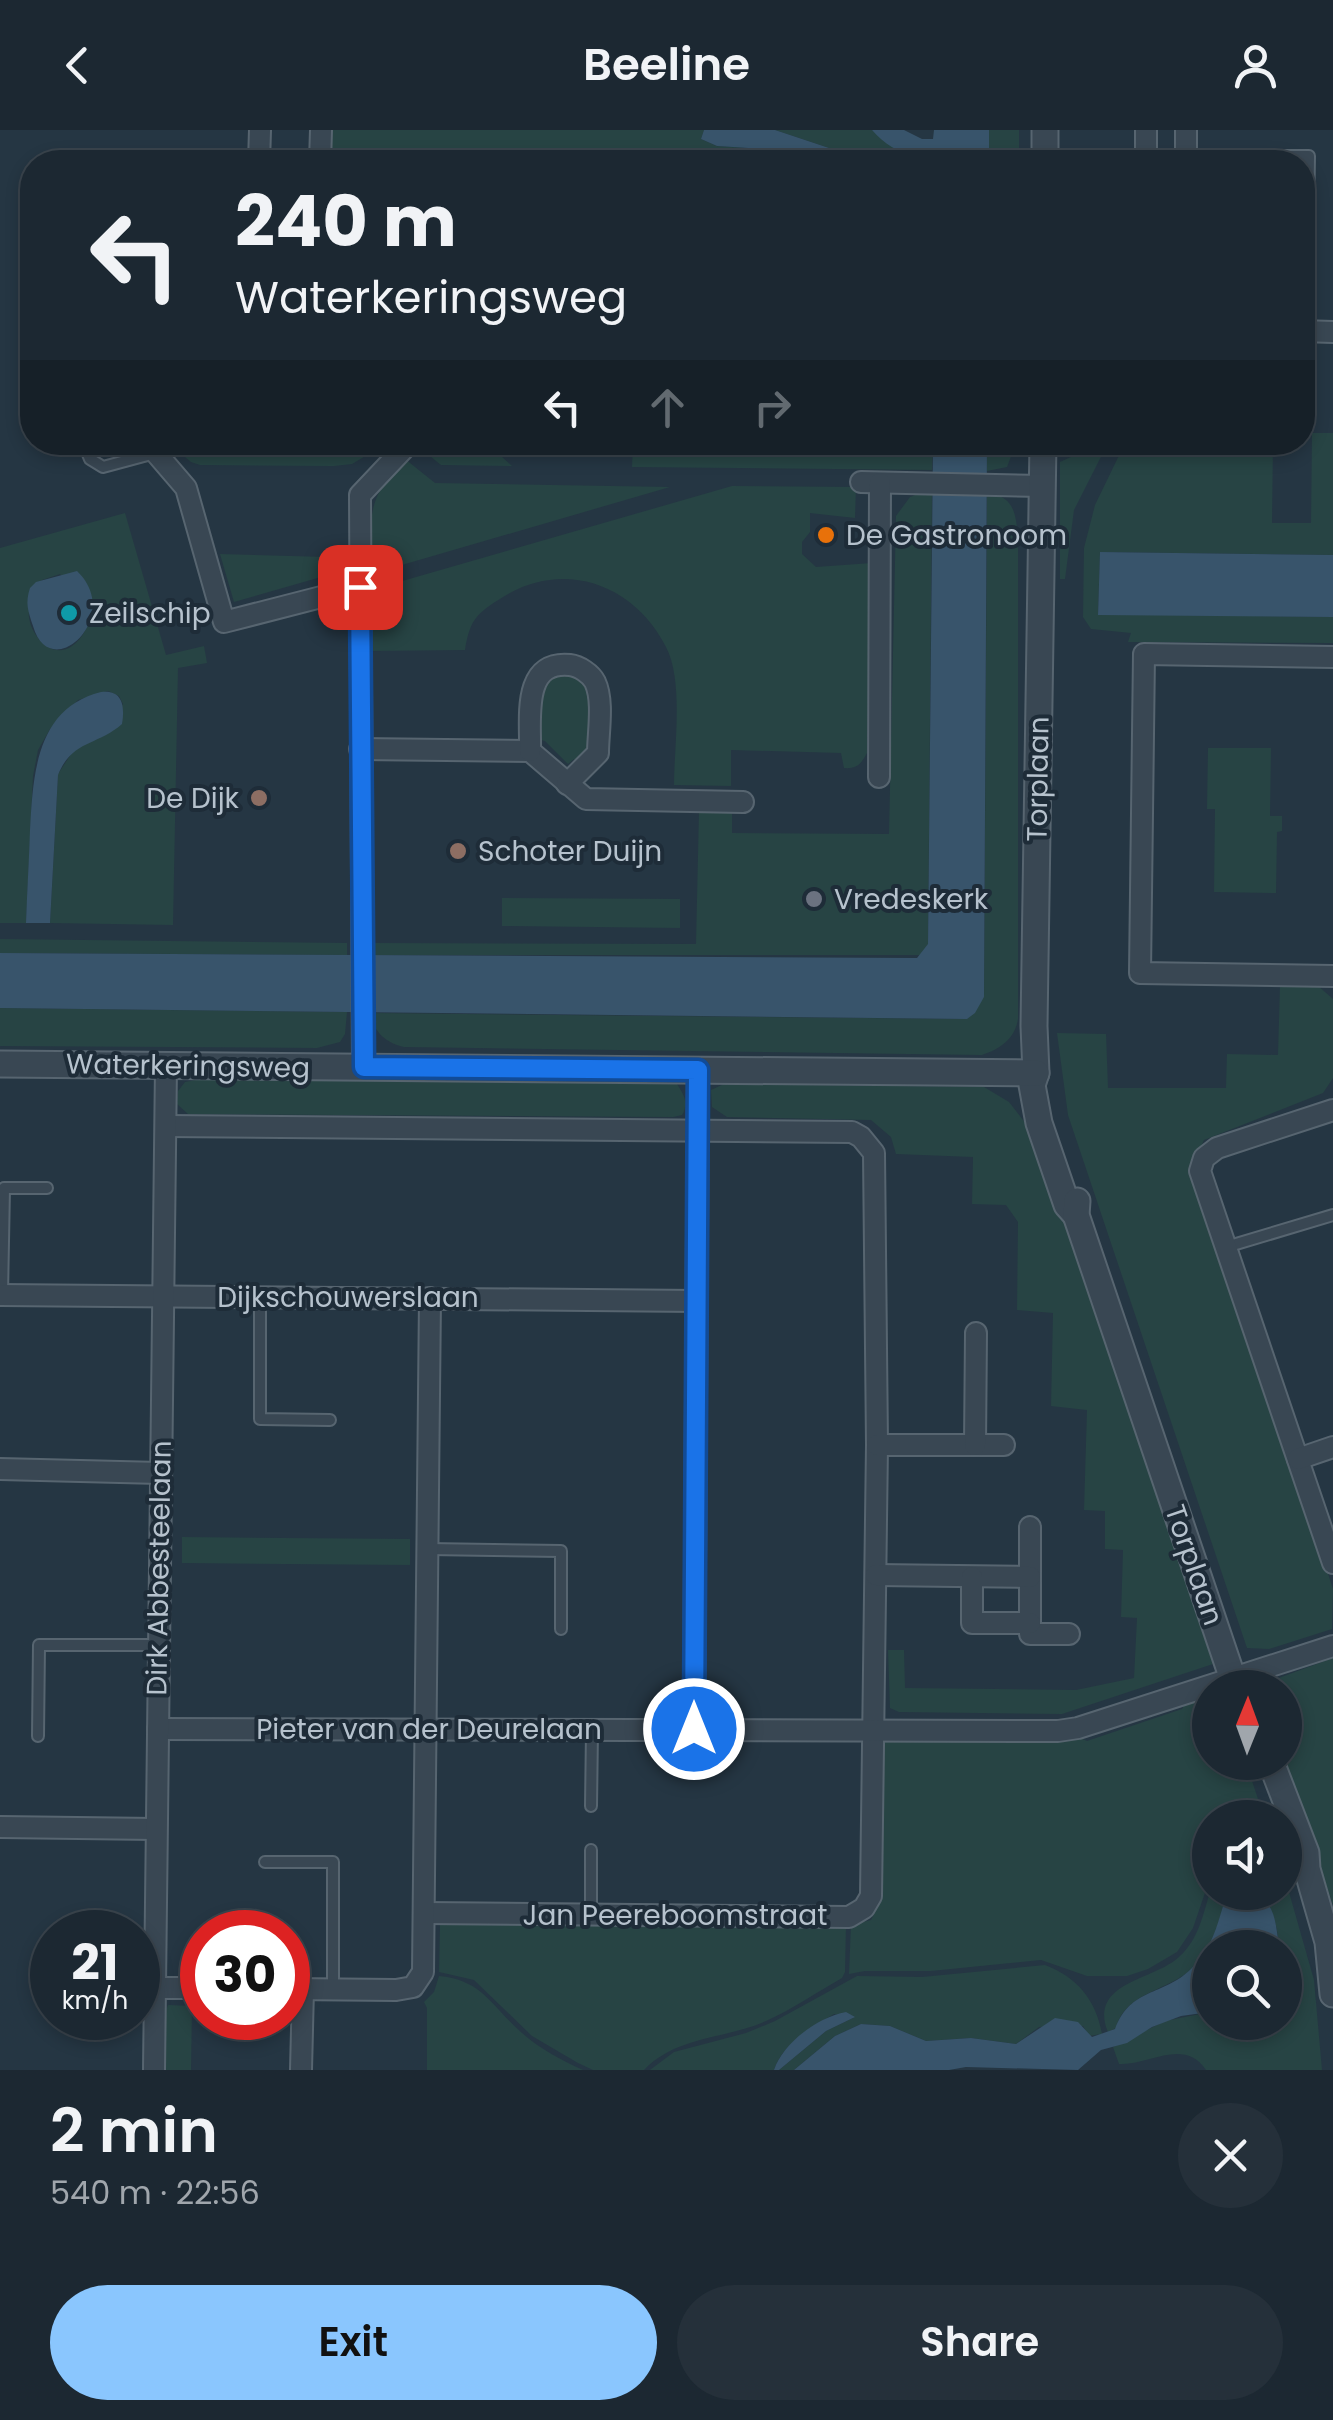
<!DOCTYPE html>
<html lang="en">
<head>
<meta charset="utf-8">
<style>
  :root { --surface:#1c2832; --page:#25303a; --text:#f1f3f6; --muted:#a0a6ac; --line:#3a444d; --accent:#8ac6fe }
  body { margin:0; font-family:Poppins,sans-serif; background:var(--page); color:var(--text); height:100vh; display:flex; flex-direction:column; font-size:38px; white-space:nowrap }
  * { box-sizing:border-box; margin:0 }
  p { font-size:32px; color:var(--muted) }
  .icon { flex:none; width:55px; height:55px; fill:none; stroke:currentColor; stroke-width:2; stroke-linecap:round; stroke-linejoin:round }
  .map { position:relative; height:1940px; overflow:hidden }
  .details { display:flex; flex-direction:column; background:var(--surface); flex:1 }
  .details>* { flex:none }
  .hud { position:absolute; left:20px; top:20px; width:1295px; height:305px; border-radius:40px; box-shadow:0 5px 15px #0003,0 0 0 2px var(--line); background:#1c2832; color:var(--text); overflow:hidden }
  .needle { width:65px; rotate:1deg }
  .fabs { position:absolute; left:1192px; top:1540px; display:grid; gap:20px }
  .fabs a { display:grid; place-items:center; width:110px; height:110px; border-radius:50%; background:var(--surface); box-shadow:0 5px 15px #0003,0 0 0 2px var(--line); font-size:50px }
  .speed { position:absolute; left:30px; top:1780px; display:flex; gap:20px; font-size:50px; font-weight:700; text-align:center }
  .speed>* { display:grid; place-content:center; width:130px; height:130px; border-radius:50%; background:var(--surface); box-shadow:0 5px 15px #0003,0 0 0 2px var(--line); line-height:1 }
  .speed small { font-size:25px; font-weight:400 }
  .speed .limit { border:15px solid #d22; background:#fff; color:#111 }
  .pin { position:absolute; display:grid; place-items:center; width:85px; height:85px; color:#fff; margin:-42px; border-radius:20px; box-shadow:0 5px 15px #0006 }
  .me { position:absolute; width:110px; margin:-55px; rotate:0deg; stroke-linejoin:round; filter:drop-shadow(0 0 8px #0008) }
  .turn { display:flex; align-items:center; gap:35px; height:210px; padding:0 50px; font-size:45px }
  .turn .icon { width:130px; height:130px; stroke-width:2.5 }
  .turn b { display:block; font-size:70px; line-height:85px }
  .lanes { display:flex; align-items:center; height:95px; padding:0 50px; background:#0003; justify-content:center; gap:50px; direction:ltr }
  .lanes .off { opacity:.35 }
  .round { display:grid; place-items:center; flex:none; width:105px; height:105px; border-radius:52px; background:var(--page) }
  .overview { display:flex; align-items:center; justify-content:space-between; height:170px; padding:0 50px }
  h1 { font-size:60px; font-weight:600; line-height:75px }
  .primary-button { display:flex; gap:20px; margin-top:auto; padding:20px 50px }
  .primary-button a { flex:1; height:115px; border-radius:60px; background:var(--accent); color:#111; font-size:40px; font-weight:600; line-height:115px; text-align:center }
  .primary-button a+a { background:var(--page); color:var(--text) }
  header { display:flex; justify-content:space-between; align-items:center; height:130px; padding:0 50px; background:var(--surface); font-size:45px; font-weight:600 }
  .map>svg:first-child { display:block }
</style>
</head>
<body>
<header><svg class="icon" aria-label="back" viewBox="0 0 24 24"><path d="M15 5l-7 7 7 7"/></svg>Beeline<svg class="icon" aria-label="person" viewBox="0 0 24 24"><circle cx="12" cy="8" r="4"/><path d="M4 21q1-7 8-7t8 7"/></svg></header>
<div class="map">
<svg width="1333" height="1940" viewBox="0 0 1333 1940">
  <rect width="100%" height="100%" fill="#253643"/>
  <g fill="#274444" fill-rule="evenodd">
    <path d="M326 0H704L701 9 717 16 748 18 798 32H325Z"/>
    <path d="M775 0H872L904 25 932 32H838L832 19Z"/>
    <rect x="989" y="0" width="30" height="32"/>
    <path d="M1312 303H1333V425L1100 422 1098 484 1333 487V513L1128 512 1131 503 1091 499 1083 487 1084 418 1095 375 1125 313H1273L1272 393H1311Z"/>
    <path d="M168 313H387L352 334 334 336 200 335 191 332Z"/>
    <path d="M428 313H487L512 336 441 335 420 318Z"/>
    <path d="M633 313H933L932 340 632 337Z"/>
    <path d="M987 313H1016L1007 337 987 341Z"/>
    <path d="M1101 313H1108L1074 380 1065 449H1060V332Z"/>
    <path d="M405 329 435 353 670 357 371 444C371 389 364 370 405 329Z"/>
    <path d="M732 356 856 357 855 388 810 383V402L802 412V424L816 437 872 433 867 623C861 634 857 639 844 638L841 623 731 620V656L674 655C674 616 684 552 666 517 634 454 564 429 503 467 477 483 470 489 465 520L371 521V460Z"/>
    <path d="M920 363 932 364 928 815 920 825H370V813L696 814 699 681 732 682V703L889 704 896 386 910 367Z"/>
    <path d="M987 364C1015 365 1016 385 1018 409V889C1015 909 1000 919 982 925L404 917C386 913 373 902 371 883L967 889 984 867Z"/>
    <path d="M125 383 166 525 204 516 207 533 178 538 173 795 50 793 58 644 75 618 97 609 123 574 119 566 108 561 78 570 50 599 38 620 33 646 26 793H0V418ZM60 444 94 483C88 494 83 509 72 516 52 530 31 506 29 487 27 477 38 460 42 450Z"/>
    <path d="M332 418H349V439L234 472 220 424 327 427Z"/>
    <path d="M558 542 580 546 589 558 592 623 578 635 574 629 568 634 545 611 537 609 541 555Z"/>
    <path d="M1208 618H1271L1270 686H1282V701L1277 702 1276 763 1214 762 1215 679H1207Z"/>
    <path d="M502 768 680 769V798L502 796Z"/>
    <path d="M0 809 347 813V825L0 823Z"/>
    <path d="M1317 855 1333 869V948L1323 963 1204 1010 1194 1031 1333 1459 1332 1499 1269 1519 1247 1518 1068 985 1057 903 1106 904 1108 958H1226L1227 924 1278 925 1280 856Z"/>
    <path d="M0 878 347 882 345 904 340 912 317 918 0 916Z"/>
    <path d="M206 948 662 952 677 954C684 965 689 973 682 985L673 987 188 984 177 974 178 961 185 952Z"/>
    <path d="M724 954 984 957 1009 972 1030 999 1062 1082 1213 1534 1062 1584 899 1582 890 1578 888 1520H904L905 1558 1076 1560 1134 1548 1137 1488 1121 1487 1123 1420 1105 1419V1381L1084 1380 1087 1280 1051 1276 1053 1183 1017 1180 1018 1092 1006 1075 972 1074 973 1027 896 1024 891 1007 871 990 727 987 712 977 711 960Z"/>
    <path d="M182 1407 410 1409V1435L182 1433Z"/>
    <path d="M1333 1528V1775L1285 1633V1558H1270L1276 1549Z"/>
    <path d="M1210 1564V1632L1246 1633 1264 1687 1210 1688V1748L1193 1798 1177 1822 1148 1839 1127 1846H1087L1041 1830 931 1841H865L849 1844 851 1795 871 1790 878 1777 879 1636 875 1620 892 1607 1076 1606 1087 1611 1182 1579 1188 1568Z"/>
    <path d="M1285 1748 1314 1850 1322 1940H1206C1184 1907 1148 1936 1119 1934L1113 1917 1165 1891 1210 1882V1892H1285V1818L1279 1817C1277 1794 1274 1778 1254 1763L1285 1762Z"/>
    <path d="M1210 1762 1227 1763C1219 1789 1215 1814 1195 1836 1171 1861 1125 1861 1116 1898L1108 1902C1088 1851 1155 1851 1180 1826 1198 1810 1203 1785 1210 1762Z"/>
    <path d="M445 1792 846 1795 845 1842 842 1848C817 1862 793 1879 766 1891 726 1909 676 1906 644 1940H593L578 1933 532 1906 474 1850 439 1842 440 1795Z"/>
    <path d="M1045 1835C1077 1847 1096 1870 1102 1904L1089 1906 1083 1896 1039 1897 1016 1914 971 1908 926 1911 890 1896 861 1894 835 1906 794 1940H779L826 1901 853 1888 834 1884C812 1897 782 1914 774 1940H650L674 1922 746 1903 775 1891 857 1846 922 1847Z"/>
    <path d="M439 1846C483 1850 492 1877 522 1903 540 1919 561 1930 583 1940H427V1878L424 1872 434 1862Z"/>
    <path d="M168 1875 192 1876 191 1940H164V1886Z"/>
  </g>
  <g fill="#38546b">
    <path d="M704 0H775L832 19 838 32H798L748 18 717 16 701 9Z"/>
    <path d="M872 0H904L922 9H933L934 0H989V32C946 33 902 35 872 0Z"/>
    <path d="M933 313H987L984 867 975 883 967 889 0 878V823L917 828 928 814Z"/>
    <path d="M1100 422 1333 425V487L1098 485Z"/>
    <path d="M77 441C125 487 50 556 33 496 28 481 25 473 30 458L36 452Z"/>
    <path d="M101 562C123 559 125 577 122 594 97 616 72 610 58 645L50 793H26C27 762 29 731 30 700 33 645 36 578 101 562Z"/>
    <path d="M1227 1763C1272 1762 1274 1776 1279 1817L1210 1818V1882L1181 1886 1152 1897 1127 1913 1101 1920 1078 1940 966 1937 949 1940H794L835 1906 861 1894 890 1896 926 1911 971 1908 1016 1914 1055 1888 1078 1892 1092 1907 1115 1899C1131 1857 1162 1867 1191 1839 1214 1817 1218 1791 1227 1763Z"/>
    <path d="M846 1882 855 1887 826 1901 779 1940H774C783 1913 818 1887 846 1882Z"/>
  </g>
  <g fill="none" stroke-linecap="round" stroke-linejoin="round">
    <g stroke="#576570" stroke-width="14">
      <g id="service">
        <path d="M1187 26H1309L1308 100"/>
        <path d="M83 312 90 329 103 337 155 323"/>
        <path d="M1226 1117 1333 1085"/>
        <path d="M2 1165 4 1058H47"/>
        <path d="M260 1168V1289L330 1290"/>
        <path d="M428 1419 561 1421V1499"/>
        <path d="M38 1606 39 1515H159"/>
        <path d="M591 1676 592 1601"/>
        <path d="M265 1732H333V1859"/>
        <path d="M591 1784V1720"/>
      </g>
    </g>
    <g stroke="#576570" stroke-width="24">
      <g id="minor">
        <path d="M1146 0V32"/>
        <path d="M259 32 260 0"/>
        <path d="M320 32 321 0"/>
        <path d="M1186 32V0"/>
        <path d="M1302 201 1333 202"/>
        <path d="M156 323 186 358 224 492 360 457"/>
        <path d="M861 352 1043 356"/>
        <path d="M1333 527 1144 524 1140 843 1333 846"/>
        <path d="M360 619 530 621 586 669 743 672"/>
        <path d="M530 621C531 590 521 530 570 535 579 536 591 544 595 552 604 571 598 603 598 623L567 654"/>
        <path d="M879 647 880 353"/>
        <path d="M363 937 360 365 410 312"/>
        <path d="M1333 980 1217 1018 1204 1028 1200 1041 1333 1433"/>
        <path d="M166 996 852 1002 861 1007 874 1023 877 1315 871 1766 864 1778 849 1787 425 1783"/>
        <path d="M0 1165 697 1171"/>
        <path d="M877 1315H1004"/>
        <path d="M975 1315 976 1203"/>
        <path d="M1298 1329 1333 1317"/>
        <path d="M0 1339 160 1343"/>
        <path d="M1030 1397V1504H1069"/>
        <path d="M876 1445 1030 1447"/>
        <path d="M972 1447V1493H1030"/>
        <path d="M158 1599 1058 1601 1078 1598 1333 1516"/>
        <path d="M694 1599 698 940"/>
        <path d="M0 1697 155 1699"/>
        <path d="M154 1858H202"/>
        <path d="M288 1859 396 1860 413 1857 423 1842 430 1168"/>
        <path d="M154 1940 166 936"/>
        <path d="M301 1940 303 1859"/>
      </g>
    </g>
    <g stroke="#576570" stroke-width="29">
      <g id="tertiary">
        <path d="M1045 32V0"/>
        <path d="M1043 312 1034 896 1036 943 1032 955 1039 993 1067 1075 1076 1085"/>
        <path d="M0 934 1036 943"/>
        <path d="M1077 1071 1076 1085 1236 1558"/>
        <path d="M1271 1632 1306 1723 1307 1739 1328 1812 1333 1864"/>
      </g>
    </g>
    <use href="#service" stroke="#394753" stroke-width="10"/>
    <use href="#minor" stroke="#394753" stroke-width="20"/>
    <use href="#tertiary" stroke="#394753" stroke-width="25"/>
  </g>
  <g fill="none" stroke-linecap="round" stroke-linejoin="round">
    <g stroke="#114b97" stroke-width="25">
      <path id="route" d="M360 457 364 937 698 940 694 1599"/>
    </g>
    <use href="#route" stroke="#1a73e8" stroke-width="18"/>
  </g>
  <circle fill="#e8710a" stroke="#1e2c38" stroke-width="4" cx="826" cy="405" r="10"/>
  <circle fill="#0f9aa8" stroke="#1e2c38" stroke-width="4" cx="69" cy="483" r="10"/>
  <g fill="#8d6e63" stroke="#1e2c38" stroke-width="4">
    <circle cx="259" cy="668" r="10"/>
    <circle cx="458" cy="721" r="10"/>
  </g>
  <circle fill="#6b7280" stroke="#1e2c38" stroke-width="4" cx="814" cy="769" r="10"/>
  <g text-anchor="middle" dominant-baseline="central" stroke-width="8" stroke-linejoin="round" paint-order="stroke">
    <g font-size="28" fill="#b6c2cd" stroke="#1e2c38" text-anchor="start">
      <text x="846" y="405">De Gastronoom</text>
      <text x="89" y="483">Zeilschip</text>
      <text x="239" y="668" text-anchor="end">De Dijk</text>
      <text x="478" y="721">Schoter Duijn</text>
      <text x="834" y="769">Vredeskerk</text>
    </g>
    <g font-size="28" fill="#b6c2cd" stroke="#1e2c38">
      <text transform="translate(1038 649) rotate(-89)">Torplaan</text>
      <text transform="translate(188 936) rotate(1)">Waterkeringsweg</text>
      <text x="348" y="1167">Dijkschouwerslaan</text>
      <text transform="translate(1194 1435) rotate(71)">Torplaan</text>
      <text transform="translate(159 1438) rotate(-89)">Dirk Abbesteelaan</text>
      <text x="429" y="1599">Pieter van der Deurelaan</text>
      <text x="675" y="1785">Jan Peereboomstraat</text>
    </g>
  </g>
</svg>
<div class="fabs">
<a><svg class="needle" viewBox="-14 -14 28 28"><path d="M0-13l5 13h-10z" fill="#e53935"/><path d="M0 13l5-13h-10z" fill="#a0a6ac"/></svg></a>
<a><svg class="icon" aria-label="sound" viewBox="0 0 24 24"><path d="M4 9h4l5-4v14l-5-4H4zM17 9q2 3 0 6"/></svg></a>
<a><svg class="icon" aria-label="search" viewBox="0 0 24 24"><circle cx="10" cy="10" r="6"/><path d="M15 15l6 6"/></svg></a>
</div>
<div class="speed"><div>21<small>km/h</small></div><div class="limit">30</div></div>
<div class="pin" style="left:360px;top:457px;background:#d93025"><svg class="icon" aria-label="arrive" viewBox="0 0 24 24"><path d="M6 21V4h12l-3 4 3 4H6"/></svg></div>
<svg class="me" style="left:694px;top:1599px" viewBox="-20 -20 40 40"><circle r="17" fill="#1a73e8" stroke="#fff" stroke-width="3"/><path d="M0-11L8 9 0 5-8 9z" fill="#fff"/></svg>
<div class="hud">
<div class="turn"><svg class="icon" aria-label="left" viewBox="0 0 24 24"><path d="M17 20v-9H6M10 6l-5 5 5 5"/></svg><div><b>240 m</b>Waterkeringsweg</div></div>
<div class="lanes"><svg class="icon" aria-label="left" viewBox="0 0 24 24"><path d="M17 20v-9H6M10 6l-5 5 5 5"/></svg><svg class="icon off" aria-label="ahead" viewBox="0 0 24 24"><path d="M12 20V5M6 11l6-6 6 6"/></svg><svg class="icon off" aria-label="right" viewBox="0 0 24 24"><path d="M7 20v-9h11M14 6l5 5-5 5"/></svg></div>
</div>
</div>
<section class="details">
<div class="overview"><div><h1>2 min</h1><p>540 m · 22:56</p></div><a class="round"><svg class="icon" aria-label="close" viewBox="0 0 24 24"><path d="M6 6l12 12M18 6L6 18"/></svg></a></div>
<div class="primary-button"><a>Exit</a><a>Share</a></div>
</section>
</body>
</html>
